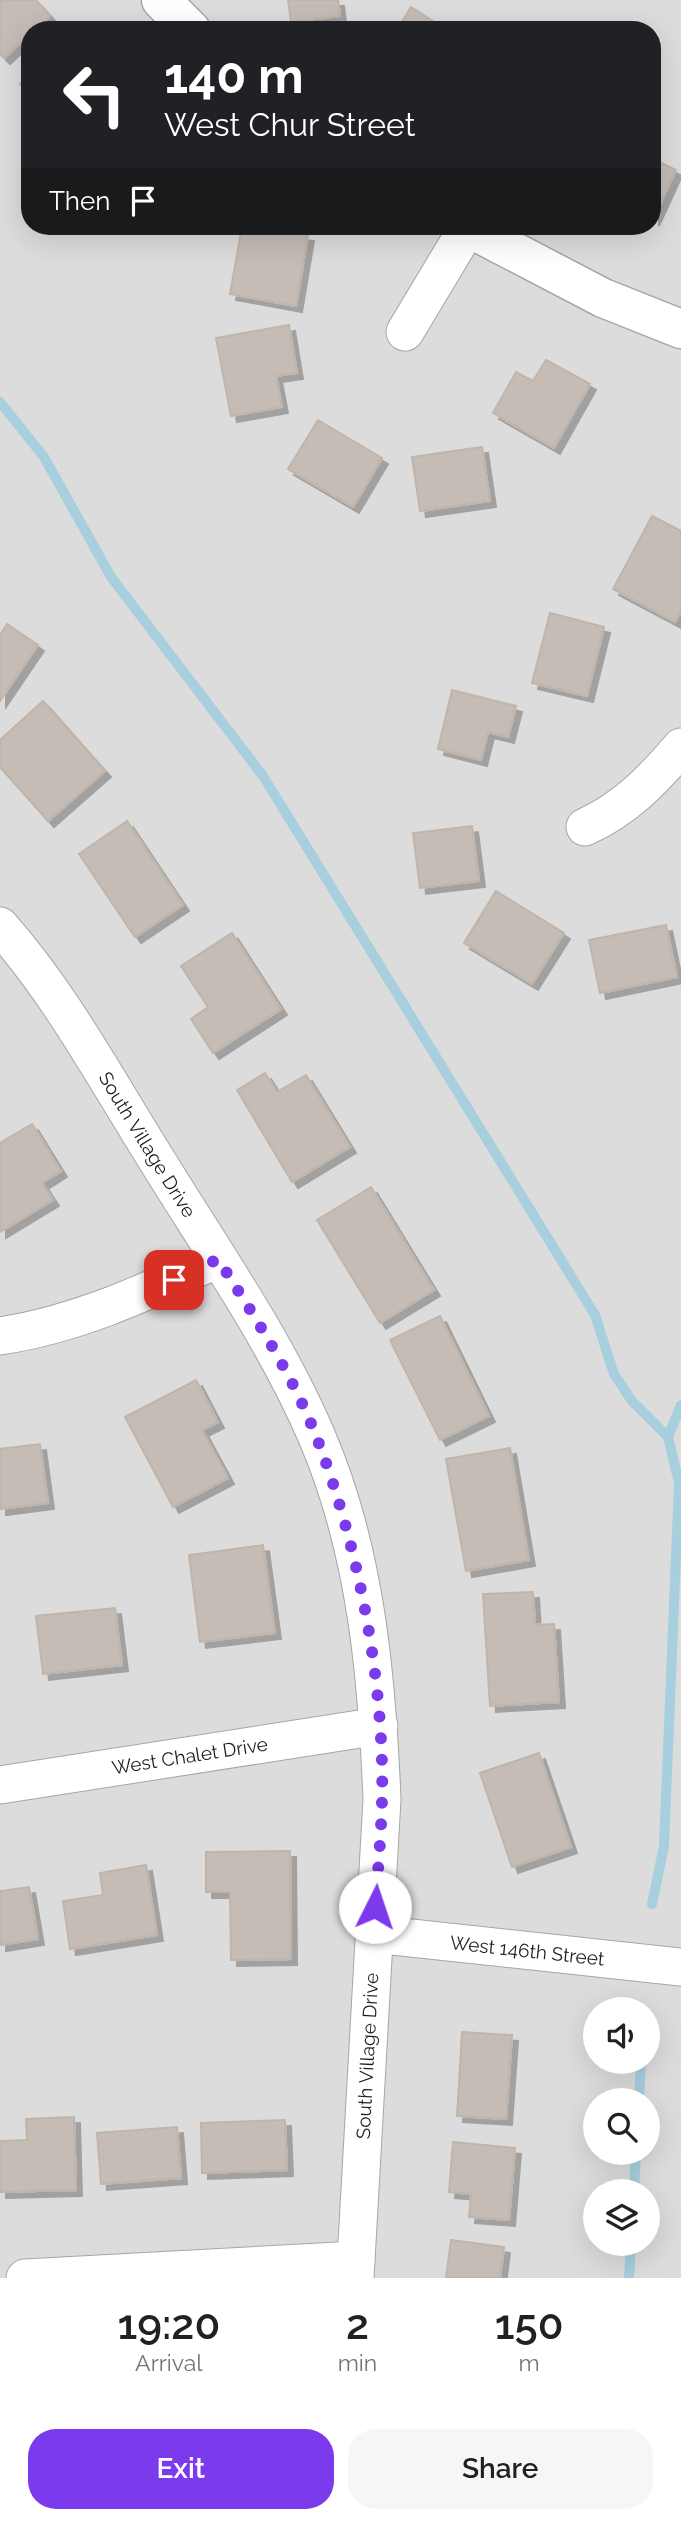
<!DOCTYPE html>
<html lang="en">
<head>
<meta charset="utf-8">
<style>
  :root { --surface:#fff; --page:#f6f6f6; --text:#202124; --muted:#757577; --accent:#7c3aed }
  body { margin:0; font-family:Raleway,sans-serif; background:var(--page); color:var(--text); height:100vh; display:flex; flex-direction:column; font-size:26px; white-space:nowrap }
  * { box-sizing:border-box; margin:0 }
  p { font-size:23px; color:var(--muted) }
  .icon { flex:none; width:38px; height:38px; fill:none; stroke:currentColor; stroke-width:2; stroke-linecap:round; stroke-linejoin:round }
  .map { position:relative; height:2278px; overflow:hidden }
  .details { display:flex; flex-direction:column; background:var(--surface); flex:1 }
  .details>* { flex:none }
  .guide { position:absolute; left:21px; top:21px; width:640px; height:214px; border-radius:28px; box-shadow:0 7px 28px #0002; background:#202124; color:#fff; overflow:hidden }
  .tools { position:absolute; left:583px; top:1997px; display:grid; gap:14px }
  .tools a { display:grid; place-items:center; width:77px; height:77px; border-radius:50%; background:var(--surface); box-shadow:0 7px 28px #0002; font-size:35px }
  .pin { position:absolute; display:grid; place-items:center; width:60px; height:60px; color:#fff; margin:-30px; border-radius:14px; box-shadow:0 4px 10px #0006 }
  .me { position:absolute; width:77px; margin:-38px; rotate:4deg; stroke-linejoin:round; filter:drop-shadow(0 0 5px #0008) }
  .turn { display:flex; align-items:center; gap:24px; height:147px; padding:0 28px; font-size:32px }
  .turn .icon { width:91px; height:91px; stroke-width:2.5 }
  .turn b { display:block; font-size:49px; line-height:60px }
  .then { display:flex; align-items:center; height:66px; padding:0 28px; background:#0003; gap:14px; font-size:26px }
  .eta { display:flex; justify-content:space-evenly; align-items:center; height:119px; text-align:center }
  .eta b { font-size:42px; font-weight:600; line-height:49px }
  .button { display:flex; gap:14px; margin-top:auto; padding:14px 28px }
  .button a { flex:1; height:80px; border-radius:28px; background:var(--accent); color:#fff; font-size:28px; font-weight:600; line-height:80px; text-align:center }
  .button a+a { background:var(--page); color:var(--text) }
  .map>svg:first-child { display:block }
</style>
</head>
<body>
<div class="map">
<svg width="681" height="2278" viewBox="0 0 681 2278">
  <defs>
    <filter id="shadow"><feDropShadow dx="6" dy="6" stdDeviation="0" flood-color="#0004"/></filter>
  </defs>
  <rect width="100%" height="100%" fill="#f0ece6"/>
  <path fill="#dddcdc" fill-rule="evenodd" d="M0 0H681V2278H0ZM30 30H653V226H30ZM595 2009H648V2062H595ZM595 2100H648V2152H595ZM595 2191H648V2244H595Z"/>
  <g fill="none" stroke-linecap="round" stroke-linejoin="round">
    <g stroke="#a7cfdd" stroke-width="10">
      <path d="M0 402 44 457 111 577 263 776 595 1315 614 1374 632 1401 668 1437 679 1483 664 1846 652 1904"/>
      <path d="M668 1437 681 1405"/>
      <path d="M639 2100 641 2062"/>
      <path d="M634 2191 636 2152"/>
      <path d="M629 2278 631 2244"/>
    </g>
  </g>
  <g fill="#c4bcb5" stroke="#c1b4a8" stroke-width="2" filter="url(#shadow)">
    <path d="M0 0H36L50 16 35 30H30V34L4 58 0 54Z"/>
    <path d="M288 0H338L340 16 291 22Z"/>
    <path d="M411 7 447 30H397Z"/>
    <path d="M30 72V91L20 84Z"/>
    <path d="M653 159 676 170 653 220Z"/>
    <path d="M242 226 308 235 296 306 230 294Z"/>
    <path d="M289 325 297 373 276 376 282 407 231 416 216 338Z"/>
    <path d="M546 360 590 384 554 448 493 413 516 372 533 381Z"/>
    <path d="M318 420 382 458 353 507 288 469Z"/>
    <path d="M482 447 490 501 420 511 412 457Z"/>
    <path d="M652 516 681 531V611L675 622 613 589Z"/>
    <path d="M550 613 604 627 587 696 532 683Z"/>
    <path d="M7 624 38 645 0 701V635Z"/>
    <path d="M452 690 516 706 508 737 488 732 481 760 438 749Z"/>
    <path d="M43 701 105 771 48 821 0 767V740Z"/>
    <path d="M127 821 183 905 135 937 79 854Z"/>
    <path d="M472 826 479 881 420 888 413 833Z"/>
    <path d="M496 891 564 933 532 984 464 943Z"/>
    <path d="M666 925 677 977 600 993 589 940Z"/>
    <path d="M232 933 281 1009 213 1053 191 1019 208 1007 181 966Z"/>
    <path d="M265 1073 277 1092 306 1075 350 1147 292 1182 237 1090Z"/>
    <path d="M32 1124 61 1171 42 1183 53 1200 0 1232V1143Z"/>
    <path d="M371 1187 434 1290 380 1323 317 1220Z"/>
    <path d="M440 1316 489 1416 440 1440 390 1340Z"/>
    <path d="M196 1380 218 1422 202 1430 228 1478 173 1507 125 1417Z"/>
    <path d="M40 1444 48 1503 0 1509V1449Z"/>
    <path d="M510 1448 529 1560 466 1571 446 1459Z"/>
    <path d="M263 1545 275 1633 200 1642 189 1555Z"/>
    <path d="M533 1592 535 1625 554 1624 559 1702 490 1706 483 1594Z"/>
    <path d="M115 1608 122 1665 43 1674 36 1616Z"/>
    <path d="M539 1753 571 1847 512 1867 480 1773Z"/>
    <path d="M290 1851 291 1959 231 1960 230 1892H206V1852Z"/>
    <path d="M146 1865 157 1935 70 1949 63 1901 103 1895 100 1873Z"/>
    <path d="M29 1887 38 1939 0 1945V1891Z"/>
    <path d="M462 2032 512 2035 506 2119 457 2116Z"/>
    <path d="M74 2117 76 2190 0 2192V2141L27 2140 26 2119Z"/>
    <path d="M285 2120 287 2170 202 2173 201 2123Z"/>
    <path d="M177 2127 181 2178 101 2184 97 2133Z"/>
    <path d="M453 2142 515 2148 509 2220 469 2217 471 2194 449 2192Z"/>
    <path d="M451 2240 504 2247 500 2278H446Z"/>
  </g>
  <g fill="none" stroke-linecap="round" stroke-linejoin="round">
    <g stroke="#a6a6a6" stroke-width="39">
      <g id="minor">
        <path d="M405 332 468 227"/>
        <path d="M585 827C625 809 653 780 681 747"/>
        <path id="s1" d="M0 926C60 994 105 1077 153 1154 210 1247 274 1337 317 1437 366 1551 377 1677 382 1799L355 2278"/>
        <path d="M0 1336C79 1324 146 1292 218 1259"/>
        <path id="s2" d="M0 1785 379 1726"/>
        <path id="s3" d="M374 1934 681 1967"/>
        <path d="M25 2278 356 2260"/>
      </g>
    </g>
    <g stroke="#a6a6a6" stroke-width="41">
      <g id="tertiary">
        <path d="M161 0 191 30"/>
        <path d="M465 226 603 298 681 329"/>
      </g>
    </g>
    <use href="#minor" stroke="#fff" stroke-width="37"/>
    <use href="#tertiary" stroke="#fff" stroke-width="38"/>
  </g>
  <g fill="none" stroke-linecap="round" stroke-linejoin="round">
    <path stroke="#7c3aed" stroke-width="12" stroke-dasharray="0 21.6" d="M174 1280 218 1259C255 1317 294 1377 318 1441 359 1548 385 1686 382 1801 381 1836 378 1872 375 1907"/>
  </g>
  <g text-anchor="middle" dominant-baseline="central" stroke-width="5" stroke-linejoin="round" paint-order="stroke">
    <g font-size="19" fill="#1f1f1f" stroke="#fff">
      <text stroke="none"><textPath href="#s1" startOffset="264">South Village Drive</textPath></text>
      <text stroke="none"><textPath href="#s2" startOffset="192">West Chalet Drive</textPath></text>
      <text stroke="none"><textPath href="#s3" startOffset="154">West 146th Street</textPath></text>
      <text transform="translate(367 2056) rotate(-87)">South Village Drive</text>
    </g>
  </g>
</svg>
<div class="tools">
<a><svg class="icon" aria-label="sound" viewBox="0 0 24 24"><path d="M4 9h4l5-4v14l-5-4H4zM17 9q2 3 0 6"/></svg></a>
<a><svg class="icon" aria-label="search" viewBox="0 0 24 24"><circle cx="10" cy="10" r="6"/><path d="M15 15l6 6"/></svg></a>
<a><svg class="icon" aria-label="layers" viewBox="0 0 24 24"><path d="M12 4l9 5-9 5-9-5zM3 14l9 5 9-5"/></svg></a>
</div>
<div class="pin" style="left:174px;top:1280px;background:#d93025"><svg class="icon" aria-label="arrive" viewBox="0 0 24 24"><path d="M6 21V4h12l-3 4 3 4H6"/></svg></div>
<svg class="me" style="left:375px;top:1907px" viewBox="-20 -20 40 40"><circle r="19" fill="#fff"/><path d="M0-13L10 11 0 6-10 11z" fill="#7c3aed"/></svg>
<div class="guide">
<div class="turn"><svg class="icon" aria-label="left" viewBox="0 0 24 24"><path d="M17 20v-9H6M10 6l-5 5 5 5"/></svg><div><b>140 m</b>West Chur Street</div></div>
<div class="then">Then<svg class="icon" aria-label="arrive" viewBox="0 0 24 24"><path d="M6 21V4h12l-3 4 3 4H6"/></svg></div>
</div>
</div>
<section class="details">
<div class="eta">
<div><b>19:20</b><p>Arrival</p></div>
<div><b>2</b><p>min</p></div>
<div><b>150</b><p>m</p></div>
</div>
<div class="button"><a>Exit</a><a>Share</a></div>
</section>
</body>
</html>
